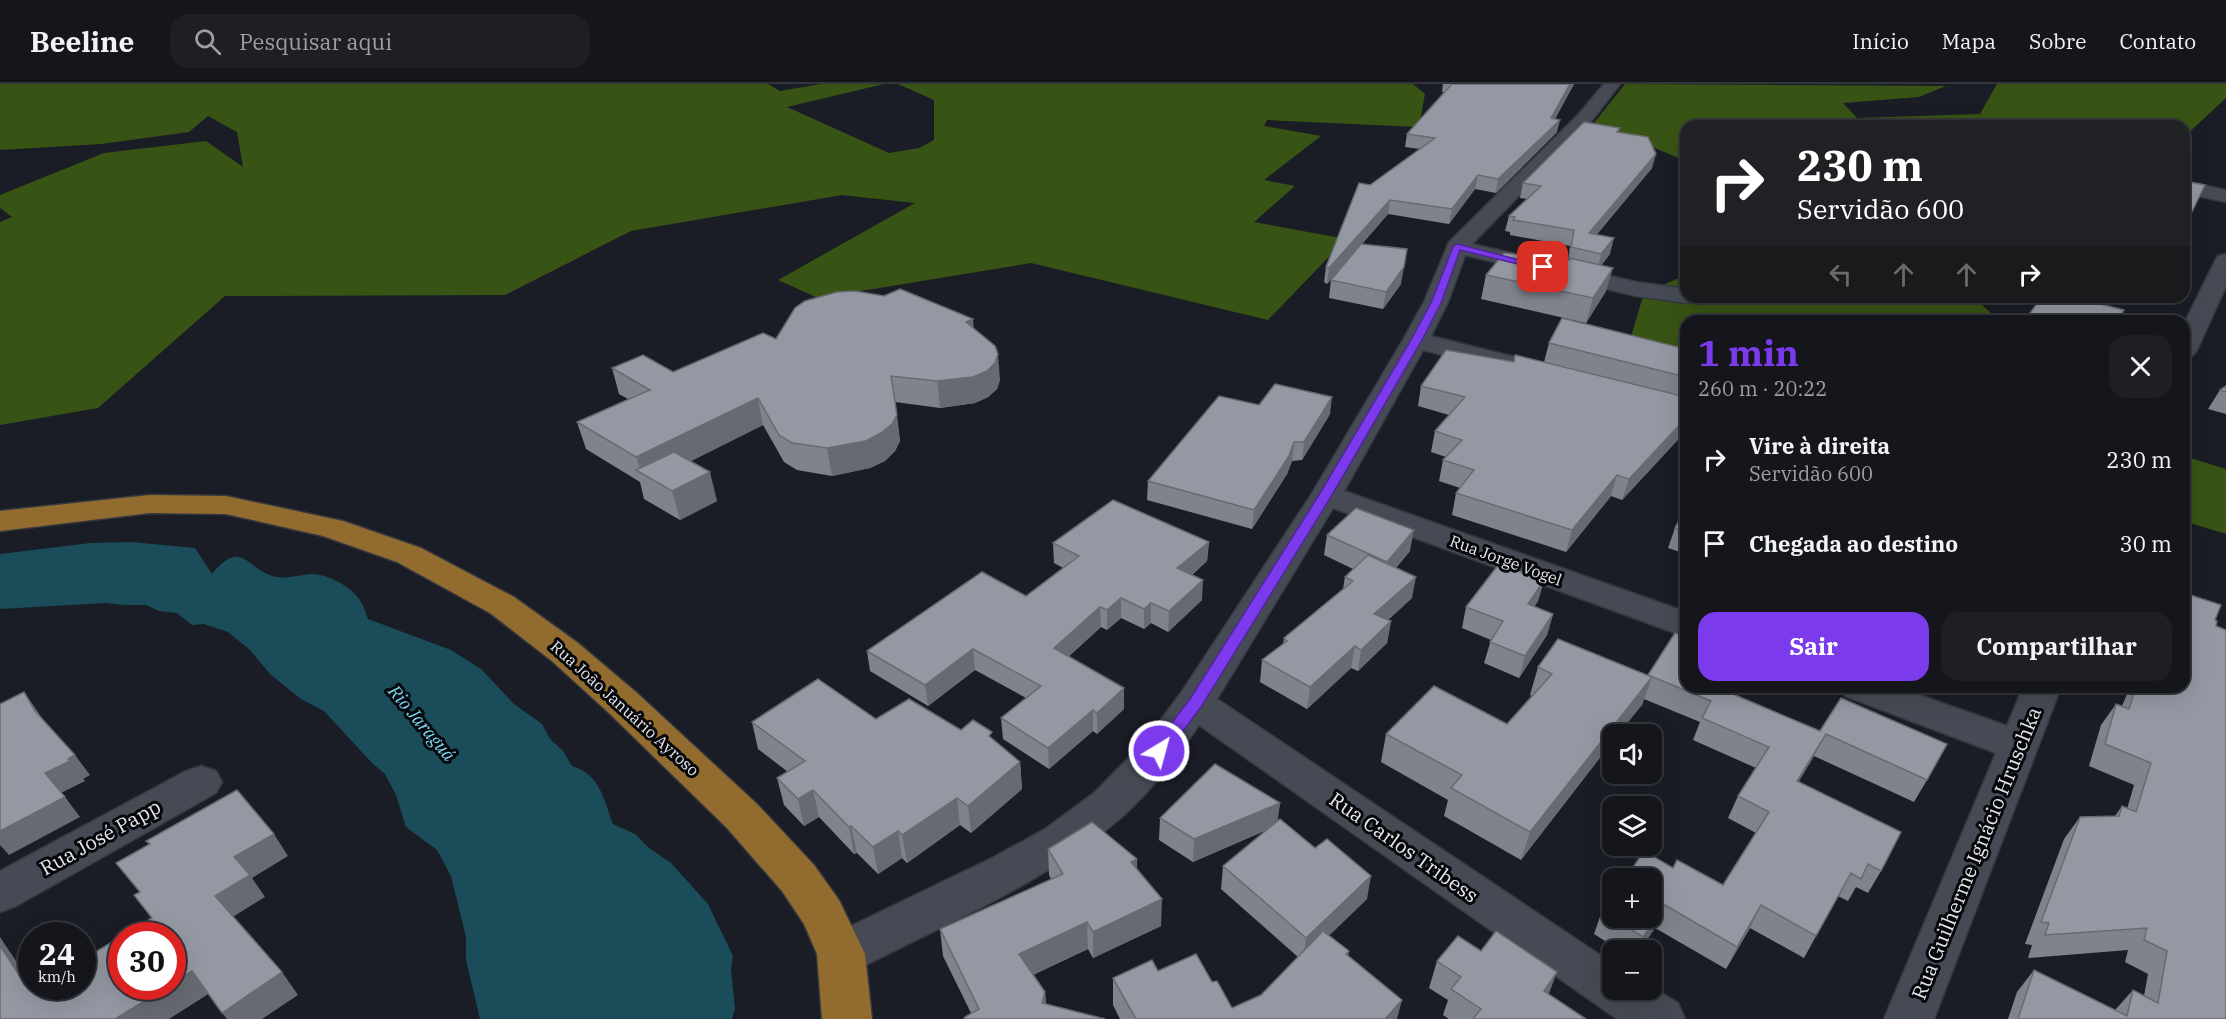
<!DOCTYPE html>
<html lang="pt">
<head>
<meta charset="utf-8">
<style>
  :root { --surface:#14161c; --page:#1d1f25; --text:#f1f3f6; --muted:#9d9fa3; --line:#33353b; --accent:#7c3aed }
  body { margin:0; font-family:"IBM Plex Serif",serif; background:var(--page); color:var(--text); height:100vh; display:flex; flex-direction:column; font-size:22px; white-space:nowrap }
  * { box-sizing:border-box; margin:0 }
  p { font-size:20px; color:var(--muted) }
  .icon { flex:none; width:33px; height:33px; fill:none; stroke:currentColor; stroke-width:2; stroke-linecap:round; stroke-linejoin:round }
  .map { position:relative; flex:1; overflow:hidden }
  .side { position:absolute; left:1680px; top:231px; width:510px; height:378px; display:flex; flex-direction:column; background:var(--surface); border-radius:18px; box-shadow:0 6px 24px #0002,0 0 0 2px var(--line) }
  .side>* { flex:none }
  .top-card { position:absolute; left:1680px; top:36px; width:510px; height:183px; border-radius:18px; box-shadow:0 6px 24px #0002,0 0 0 2px var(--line); background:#202124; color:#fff; overflow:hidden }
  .controls { position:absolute; left:1602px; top:640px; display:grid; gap:12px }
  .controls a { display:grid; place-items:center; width:60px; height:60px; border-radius:12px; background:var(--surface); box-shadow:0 6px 24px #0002,0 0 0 2px var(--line); font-size:30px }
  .speed { position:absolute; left:18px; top:838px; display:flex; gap:12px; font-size:30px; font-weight:700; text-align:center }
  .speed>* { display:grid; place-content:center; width:78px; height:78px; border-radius:50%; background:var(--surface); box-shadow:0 6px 24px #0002,0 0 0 2px var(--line); line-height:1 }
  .speed small { font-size:15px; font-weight:400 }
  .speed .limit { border:9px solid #d22; background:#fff; color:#111 }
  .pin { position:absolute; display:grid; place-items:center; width:51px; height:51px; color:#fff; margin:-26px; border-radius:12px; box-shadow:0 3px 9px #0006 }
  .me { position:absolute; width:66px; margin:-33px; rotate:37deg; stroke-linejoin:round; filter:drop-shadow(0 0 4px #0008) }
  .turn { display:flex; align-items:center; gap:21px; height:126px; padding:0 18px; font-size:27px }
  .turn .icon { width:78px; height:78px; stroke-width:2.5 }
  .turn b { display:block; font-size:42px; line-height:51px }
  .lanes { display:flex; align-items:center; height:57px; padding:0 18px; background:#0003; justify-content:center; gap:30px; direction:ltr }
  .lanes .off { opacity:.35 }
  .round { display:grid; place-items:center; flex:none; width:63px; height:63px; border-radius:18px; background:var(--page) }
  .headline { display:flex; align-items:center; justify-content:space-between; height:102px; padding:0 18px }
  h1 { font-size:36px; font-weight:700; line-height:45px; color:var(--accent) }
  .cta { display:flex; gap:12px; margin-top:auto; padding:12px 18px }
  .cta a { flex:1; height:69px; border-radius:18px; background:var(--accent); color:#fff; font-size:24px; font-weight:700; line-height:69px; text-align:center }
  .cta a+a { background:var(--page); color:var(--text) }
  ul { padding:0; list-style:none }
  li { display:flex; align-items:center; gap:18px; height:84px; padding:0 18px }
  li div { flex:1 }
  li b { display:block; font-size:22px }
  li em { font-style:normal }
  header { display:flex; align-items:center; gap:36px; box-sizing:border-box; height:84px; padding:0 30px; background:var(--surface); border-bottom:2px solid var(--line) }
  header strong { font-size:28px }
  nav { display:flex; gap:33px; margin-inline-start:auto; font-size:21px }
  .search { width:420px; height:54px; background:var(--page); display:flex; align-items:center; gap:15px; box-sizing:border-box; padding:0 21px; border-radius:18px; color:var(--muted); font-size:22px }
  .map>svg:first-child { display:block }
</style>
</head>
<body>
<header>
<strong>Beeline</strong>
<div class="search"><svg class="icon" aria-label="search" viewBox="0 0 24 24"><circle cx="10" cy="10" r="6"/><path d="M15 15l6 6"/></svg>Pesquisar aqui</div>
<nav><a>Início</a><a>Mapa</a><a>Sobre</a><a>Contato</a></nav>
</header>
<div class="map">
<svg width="2226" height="935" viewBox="0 0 2226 935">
  <rect width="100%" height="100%" fill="#1a1d25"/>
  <g fill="#385414">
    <path d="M0 0H768L780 7 821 0H884L787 23 889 69 919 64 934 56V16L898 0H1413L1425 10 1419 43 1267 36 1264 42 1321 52 1264 96 1295 102 1254 138 1346 155 1268 236 1031 179 818 214 778 196 915 119 842 111 631 147 505 211 225 212 98 324 0 341V138L12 133 0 124V111L104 69 206 57 243 83 237 48 208 32 189 48 101 60 0 66Z"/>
    <path d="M1625 0 1946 2 1919 13 1843 19 1857 34 1980 30 1997 0H2226V14L2184 53V42H1686V77L1594 39Z"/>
    <path d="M1686 191V213H1973L2000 237H1686V285L1626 269 1644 209Z"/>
    <path d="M2184 372 2226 385V450L2184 437Z"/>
  </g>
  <path fill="#1a4c5a" d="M132 458 195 464 212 490C243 452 247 488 277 493 288 495 299 491 310 490 326 489 353 503 361 518 364 523 366 530 368 535L451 566 481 585 514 620 542 640 550 655 563 667 572 682C600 690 604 716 613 740L635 750 649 764 671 779 708 820 733 872 731 885 735 925 732 935H480L466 876V853L451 792 437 766 406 743 396 711 385 690 372 679 324 627 301 615 271 591 249 565 228 548 204 540 192 541 177 529 159 527 146 521H124L106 519 0 525V470L90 459Z"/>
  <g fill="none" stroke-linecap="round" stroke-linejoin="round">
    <g stroke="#36383f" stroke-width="3">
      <g id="minor">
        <path d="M1604 0H1620L1590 39 1472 160 1636 198 1686 205V213H1697L1694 217 1686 219 1636 212 1465 171 1448 218 1431 252 1530 277 1534 283 1530 289 1521 291 1423 266 1344 407 1686 528V553L1333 424 1217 615 1612 879V906H1652V903L1678 919 1685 935H1617L1199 641C1177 673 1152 706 1123 732 1049 797 945 840 858 885L841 891 824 885 817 870 824 855 994 773 1045 745 1094 709 1145 657 1181 609 1311 411 1403 256 1424 218 1449 158 1578 31Z"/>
        <path d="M2184 97 2226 106V118L2184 109Z"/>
        <path d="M2226 170V202L2197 266 2193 271 2184 274V240L2215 177 2218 172Z"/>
        <path d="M1839 603H1897L2007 642 2023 603H2061L1934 935H1884L1996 669 1845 612Z"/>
        <path d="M201 682 216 687 222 698 216 709 16 822 0 828V787L186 687Z"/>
      </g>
    </g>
    <g stroke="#36383f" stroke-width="3">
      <path id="major" d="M150 411 226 412 343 437 421 464 514 513 578 559 637 609 757 720 814 781 839 816 865 870 872 935H822L817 870 804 840 782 807 727 744 609 629 552 577 490 529 397 478 323 452 226 430 150 429 0 447V427Z"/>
    </g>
    <use href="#minor" fill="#464a54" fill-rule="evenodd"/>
    <use href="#major" fill="#926c2e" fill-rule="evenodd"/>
  </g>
  <g fill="#7f838c">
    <path d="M1443 0H1574L1555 35 1557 48 1496 109 1475 105 1449 140 1388 130 1362 160 1401 200 1383 225 1329 214 1331 196 1345 180 1327 200 1324 198 1326 183 1370 101 1420 65 1405 63 1407 50 1444 8H1442Z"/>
    <path d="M1619 48 1652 84 1597 150 1610 170 1601 181 1606 207 1586 239 1481 215 1486 191 1568 176 1570 162 1510 151V148L1505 147 1509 132 1527 115 1520 114 1523 99Z"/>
    <path d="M973 244 1000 296 997 305 988 313 975 319 940 324 895 318 900 357 895 367 885 377 870 384 832 392 797 386 784 378 763 341 691 377 717 417 680 436 644 415 640 398 586 365 577 338 628 315 619 310 612 284 673 288 776 255Z"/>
    <path d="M1549 259 1686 265V347L1622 416 1611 412 1566 468 1452 431 1456 409 1460 404 1439 397 1443 376 1446 373 1431 368 1435 347 1449 331 1418 322 1421 302 1514 278H1544Z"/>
    <path d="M2226 302V330L2208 325 2220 306Z"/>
    <path d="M1259 321 1330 330 1302 376 1292 377 1287 390 1252 445 1147 416 1148 397Z"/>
    <path d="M1686 424V470L1668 464 1675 444Z"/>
    <path d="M1327 451 1410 467 1396 484 1412 514 1388 536 1391 537 1387 559 1358 587 1351 584 1307 625 1260 598 1262 576 1283 560 1284 554 1343 505 1345 493 1353 485 1324 471Z"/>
    <path d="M1209 458 1207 477 1192 491 1202 516 1168 548 1151 539 1144 545 1121 534 1107 546 1101 543 1068 573 1124 604V625L1097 650 1093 647 1049 685 1003 655 1001 634 1026 614 975 586 928 622 870 587 867 567 1026 512 1063 484 1054 479 1053 459Z"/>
    <path d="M1544 496 1538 517 1534 523 1553 530 1547 551 1519 594 1484 579 1491 556 1462 544 1466 523Z"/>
    <path d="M2215 536 2216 542 2226 935H2008L2017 908 2034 886 2115 926 2133 906 2144 912 2148 890 2125 878 2128 866 2028 874 2032 861 2025 860 2064 755 2080 733 2115 732 2122 722 2127 725 2134 701 2089 682 2101 641 2116 620 2122 622 2130 603H2184Z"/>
    <path d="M1538 583 1648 591 1736 611 1820 647 1927 696 1914 718 1814 672 1798 698 1881 787 1868 809 1856 803 1848 817 1838 812 1804 874 1750 844 1726 885 1655 844 1639 867H1621L1594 850 1602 827 1673 784 1723 801 1756 749 1728 734 1738 712 1756 684 1693 656 1700 638 1644 615 1642 621 1612 651V658L1521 776 1444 732 1448 716 1381 678 1386 650 1507 640 1532 612 1530 611Z"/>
    <path d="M1956 603H1971L1968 608Z"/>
    <path d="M876 635 961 646 993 655 1020 678 1022 705 971 749 960 741 907 779 902 774 878 790 857 769 854 770 819 733 804 742 784 721 777 694 788 688 758 665 752 638Z"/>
    <path d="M1280 719 1277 738 1367 815 1329 851 1349 867 1348 872 1397 935H1120L1113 921V894L1158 887 1212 898 1232 924 1261 911 1298 873 1221 805 1223 782 1269 745 1193 778 1159 756 1160 734Z"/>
    <path d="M1048 765 1137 775V784L1161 842 1093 874 1088 865 1033 891 1045 908 1046 920 971 929 943 872 940 845 1051 795 1049 791Z"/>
    <path d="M1437 877 1549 910 1586 935H1449L1443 931 1448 916 1429 904Z"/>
  </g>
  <g fill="#686a72">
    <path d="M1570 0H1574L1548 47 1551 34Z"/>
    <path d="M1560 36 1557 48 1496 109 1498 95Z"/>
    <path d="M1656 70 1652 84 1585 165 1589 149Z"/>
    <path d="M1478 91 1475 105 1449 140 1452 125Z"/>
    <path d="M1390 116 1388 130 1327 200 1329 184Z"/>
    <path d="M1614 154 1610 170 1597 187 1601 170Z"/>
    <path d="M1404 183 1401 200 1383 225 1386 208Z"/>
    <path d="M1613 184 1606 207 1586 239 1593 214Z"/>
    <path d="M973 235 975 260 966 238Z"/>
    <path d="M998 270 1000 296 997 305 988 313 975 319 940 324 937 297Z"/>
    <path d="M1332 313 1330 330 1302 376 1304 358Z"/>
    <path d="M758 314 763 341 653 396 641 389 636 373Z"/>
    <path d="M897 331 900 357 895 367 885 377 870 384 832 392 827 364Z"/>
    <path d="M1686 334V347L1622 416 1629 395Z"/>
    <path d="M1294 358 1292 377 1287 390 1252 445 1254 426Z"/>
    <path d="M710 388 717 417 680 436 672 407Z"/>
    <path d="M1617 391 1611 412 1566 468 1572 446Z"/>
    <path d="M1414 446 1410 467 1383 499 1387 478Z"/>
    <path d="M1209 458 1207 477 1176 504 1177 484Z"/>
    <path d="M1416 493 1412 514 1371 551 1374 530Z"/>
    <path d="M1203 496 1202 516 1168 548 1169 527Z"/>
    <path d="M1544 496 1538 517 1522 542 1528 520Z"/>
    <path d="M1121 514V534L1107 546V526Z"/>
    <path d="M1151 519V539L1144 545V525Z"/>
    <path d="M1100 523 1101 543 1055 585 1054 564Z"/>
    <path d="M1553 530 1547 551 1519 594 1525 572Z"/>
    <path d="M1391 537 1387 559 1358 587 1361 566Z"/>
    <path d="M1355 562 1351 584 1307 625 1310 603Z"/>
    <path d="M973 565 975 586 928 622 925 601Z"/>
    <path d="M1652 593 1642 621 1618 651H1612V658L1521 776 1530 748Z"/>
    <path d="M1124 604V625L1097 650V629Z"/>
    <path d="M24 608 38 628 50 647 35 627Z"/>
    <path d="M1093 626V647L1049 685 1048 664Z"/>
    <path d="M1826 650 1814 672 1786 719 1797 697Z"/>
    <path d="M75 671 90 691 83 695 68 675Z"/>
    <path d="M70 677 85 697 61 709 45 689Z"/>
    <path d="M1020 678 1022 705 971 749 968 722Z"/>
    <path d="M813 706 819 733 804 742 798 715Z"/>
    <path d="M65 713 80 733 9 771 0 761V747Z"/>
    <path d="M957 714 960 741 907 779 902 751Z"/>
    <path d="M1280 719 1277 741 1193 778 1194 755Z"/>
    <path d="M851 742 857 769 854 770 849 743Z"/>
    <path d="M898 747 902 774 878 790 873 763Z"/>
    <path d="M274 750 288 772 252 794 265 813 231 834 215 812 234 773Z"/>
    <path d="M1137 775 1136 802 1131 778Z"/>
    <path d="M1371 792 1367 815 1303 877 1306 854Z"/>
    <path d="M1162 815 1161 842 1093 874V848Z"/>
    <path d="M1665 821 1655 844 1639 867H1637L1643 853Z"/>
    <path d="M1761 821 1750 844 1726 885 1737 863Z"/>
    <path d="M1087 838 1088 865 1021 896 1019 870Z"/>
    <path d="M0 853 32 901 27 903 0 862Z"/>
    <path d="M192 887 210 909 169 935H115L167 903H172V899Z"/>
    <path d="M282 888 298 911 262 935H227L222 929Z"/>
    <path d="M1557 888 1547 915 1544 907Z"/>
    <path d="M1045 908 1047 935 1042 919Z"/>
    <path d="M1402 916 1397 935H1385Z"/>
  </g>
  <g fill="#9498a3" stroke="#686a72" stroke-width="1.5">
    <path d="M1452 0H1570L1551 34 1560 36 1498 95 1478 91 1452 125 1390 116 1329 184 1326 183 1359 99 1370 101 1435 54 1407 50Z"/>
    <path d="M1584 38 1620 44 1617 48 1648 53 1656 70 1589 149 1614 154 1601 170 1571 163 1574 146 1513 136 1515 133 1509 132 1541 102 1523 99Z"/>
    <path d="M2184 97 2205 101 2184 144Z"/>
    <path d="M1361 160 1407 165 1404 183 1386 208 1331 196Z"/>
    <path d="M1504 169 1570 176V174L1613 184 1593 214 1486 191Z"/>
    <path d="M900 205 973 235 966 238 995 262 998 270 995 279 987 287 973 293 937 297 891 292 897 331 892 340 881 349 866 357 827 364 792 359 779 351 758 314 636 373 577 338 650 306 612 284 643 271 673 288 763 249 776 255 795 224 805 217 837 208 855 207 884 212Z"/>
    <path d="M2042 213H2072L2124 226 2122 229 2141 234 2140 237H2024Z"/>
    <path d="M1562 234 1686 265V293L1549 259Z"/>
    <path d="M1446 266 1514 278 1515 271 1686 313V334L1629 395 1617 391 1572 446 1456 409 1474 386 1443 376 1462 356 1435 347 1465 313 1421 302Z"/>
    <path d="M1275 300 1332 313 1304 358H1294L1289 372 1254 426 1148 397 1219 312 1259 321Z"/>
    <path d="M2226 302V308L2220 306Z"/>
    <path d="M674 368 710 388 672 407 636 386Z"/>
    <path d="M1113 416 1209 458 1177 484 1203 496 1169 527 1151 519 1144 525 1121 514 1107 526 1100 523 1054 564 1124 604 1097 629 1093 626 1048 664 1001 634 1041 602 973 565 925 601 867 567 982 488 1026 512 1079 472 1053 459Z"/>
    <path d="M1356 424 1414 446 1387 478 1327 451Z"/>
    <path d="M1686 424V447L1675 444Z"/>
    <path d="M1368 471 1416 493 1374 530 1391 537 1361 566 1355 562 1310 603 1262 576 1287 557 1284 554 1353 497 1345 493Z"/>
    <path d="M1499 480 1544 496 1528 520 1553 530 1525 572 1490 558 1503 537 1466 523Z"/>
    <path d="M2184 509 2221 521 2215 536 2217 537 2216 542 2226 546V935H2018L2034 886 2127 932 2133 906 2158 919 2167 867 2144 856 2147 844 2045 851 2049 839 2041 838 2080 733 2119 732 2122 722 2136 728 2151 679 2105 660 2116 620 2129 625 2136 603H2184Z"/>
    <path d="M1675 549 1686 553V603H1739L1735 611 1820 647 1841 614 1947 660 1927 696 1826 650 1797 697 1901 748 1881 787 1868 780 1861 795 1851 789 1816 852 1761 821 1737 863 1665 821 1643 853 1613 834H1652V795H1625L1644 767 1673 784 1677 776 1723 801 1769 728 1738 712 1769 663 1702 634 1711 617 1648 591Z"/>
    <path d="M1558 555 1652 593 1530 748 1451 704 1462 691 1386 650 1434 602 1507 640 1552 590 1538 583Z"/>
    <path d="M818 595 876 635 909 615 961 646 973 636 992 648 989 652 1020 678 968 722 957 714 902 751 898 747 873 763 851 742 849 743 813 706 798 715 777 694 805 677 752 638Z"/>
    <path d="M24 608 35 627 75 671 68 675 70 677 45 689 65 713 0 747V620Z"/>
    <path d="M1215 680 1280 719 1194 755 1160 734Z"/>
    <path d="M237 706 274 750 234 773 250 791 215 812 282 888 222 929 192 887 172 899V852H122L152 834 134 811 140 808 116 779 150 760 146 757Z"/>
    <path d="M1280 735 1315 764 1327 755 1371 792 1306 854 1223 782Z"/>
    <path d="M1092 738 1137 775 1131 778 1162 815 1093 848 1087 838 1019 870 1045 908 1042 919 1105 935H964L965 933 979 925 940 845 1063 790 1048 765Z"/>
    <path d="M1612 813V834L1602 827Z"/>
    <path d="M1323 847 1349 867 1346 870 1402 916 1385 935H1136L1113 894 1152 876 1158 887 1196 870 1212 898 1217 897 1232 924 1261 911Z"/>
    <path d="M1496 847 1557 888 1544 907 1586 935H1473L1481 925 1451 905 1461 893 1437 877 1458 852 1481 867Z"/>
    <path d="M122 852V903H167L115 935H0V862L27 903 32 900V903H34L35 904 37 903H82V876Z"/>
  </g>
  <path fill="#7c3aed" stroke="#51269a" stroke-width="1.5" d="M1457 160 1547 183 1543 186 1460 166 1441 219 1422 256 1332 411 1201 623 1165 671H1153L1150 667 1153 663 1190 615 1319 411 1411 256 1431 219 1453 163Z"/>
  <g text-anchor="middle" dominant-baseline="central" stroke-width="6" stroke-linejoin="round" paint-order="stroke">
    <g font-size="16" fill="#e5e7ed" stroke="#06070a">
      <text transform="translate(1506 476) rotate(20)">Rua Jorge Vogel</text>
      <text transform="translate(625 624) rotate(42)">Rua João Januário Ayroso</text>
    </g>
    <g font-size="18" font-style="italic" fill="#78daf7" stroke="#06070a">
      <text transform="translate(422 639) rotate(50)">Rio Jaraguá</text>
    </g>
    <g font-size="20" fill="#e5e7ed" stroke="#06070a">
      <text transform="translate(100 753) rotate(-29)">Rua José Papp</text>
      <text transform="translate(1404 763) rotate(35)">Rua Carlos Tribess</text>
      <text transform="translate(1976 769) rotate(-68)">Rua Guilherme Ignácio Hruschka</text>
    </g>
  </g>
</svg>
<div class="controls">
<a><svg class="icon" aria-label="sound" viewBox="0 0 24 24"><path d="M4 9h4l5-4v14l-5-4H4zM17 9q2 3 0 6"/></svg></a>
<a><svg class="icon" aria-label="layers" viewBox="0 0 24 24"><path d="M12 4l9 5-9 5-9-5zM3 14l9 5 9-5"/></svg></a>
<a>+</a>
<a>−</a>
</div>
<div class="speed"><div>24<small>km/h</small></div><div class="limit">30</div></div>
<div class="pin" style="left:1543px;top:183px;background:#d93025"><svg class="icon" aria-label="arrive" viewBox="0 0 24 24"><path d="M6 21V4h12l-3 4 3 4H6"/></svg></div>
<svg class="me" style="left:1159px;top:667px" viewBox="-20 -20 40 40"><circle r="17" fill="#7c3aed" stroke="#fff" stroke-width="3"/><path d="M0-11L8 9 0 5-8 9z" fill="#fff"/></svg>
<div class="top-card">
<div class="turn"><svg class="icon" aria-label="right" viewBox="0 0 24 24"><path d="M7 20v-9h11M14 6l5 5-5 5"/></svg><div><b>230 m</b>Servidão 600</div></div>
<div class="lanes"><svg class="icon off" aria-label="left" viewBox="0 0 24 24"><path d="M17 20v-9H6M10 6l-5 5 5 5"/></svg><svg class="icon off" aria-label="ahead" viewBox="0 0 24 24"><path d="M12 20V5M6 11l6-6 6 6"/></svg><svg class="icon off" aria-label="ahead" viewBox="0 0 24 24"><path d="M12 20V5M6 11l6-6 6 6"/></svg><svg class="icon" aria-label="right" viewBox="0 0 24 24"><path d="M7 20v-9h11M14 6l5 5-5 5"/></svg></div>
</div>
<section class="side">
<div class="headline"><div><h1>1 min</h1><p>260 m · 20:22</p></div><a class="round"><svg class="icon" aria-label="close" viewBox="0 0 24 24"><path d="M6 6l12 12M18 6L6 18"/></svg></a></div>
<ul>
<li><svg class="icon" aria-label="right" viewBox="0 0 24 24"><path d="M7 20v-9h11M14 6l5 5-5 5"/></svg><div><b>Vire à direita</b><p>Servidão 600</p></div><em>230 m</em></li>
<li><svg class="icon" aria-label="arrive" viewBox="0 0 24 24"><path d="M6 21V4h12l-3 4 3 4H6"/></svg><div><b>Chegada ao destino</b></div><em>30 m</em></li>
</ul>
<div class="cta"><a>Sair</a><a>Compartilhar</a></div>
</section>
</div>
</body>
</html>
